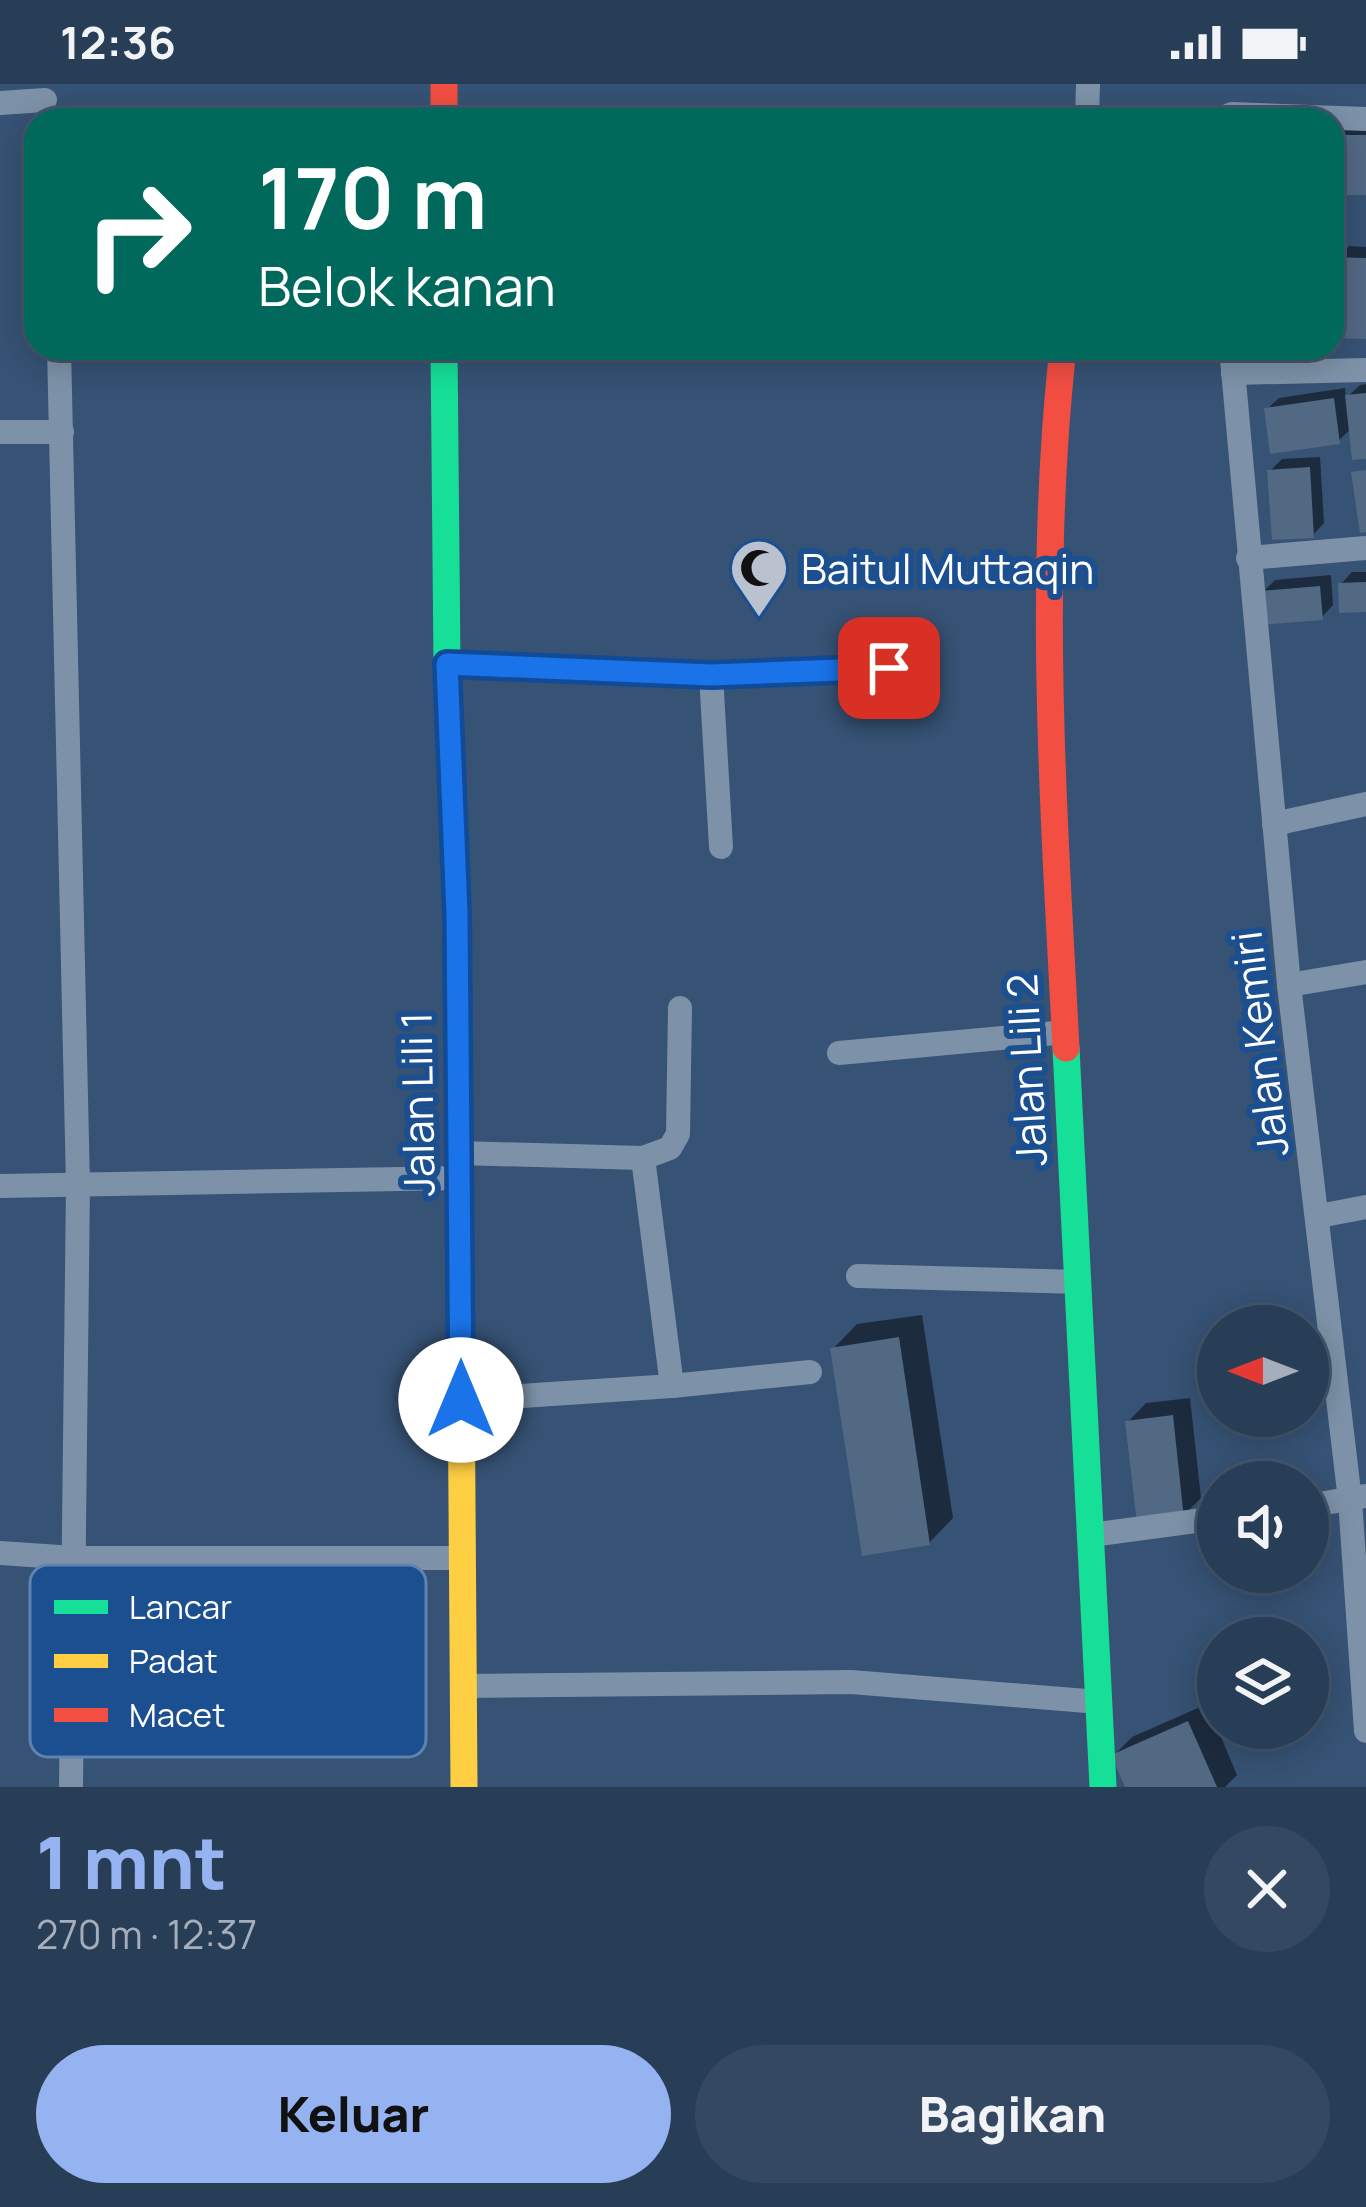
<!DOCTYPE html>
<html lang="id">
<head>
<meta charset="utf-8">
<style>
  :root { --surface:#283e57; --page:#344961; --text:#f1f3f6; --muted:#a5aeba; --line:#44576d; --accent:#95b2f1 }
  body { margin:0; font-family:Manrope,sans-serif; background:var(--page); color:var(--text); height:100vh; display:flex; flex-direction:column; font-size:45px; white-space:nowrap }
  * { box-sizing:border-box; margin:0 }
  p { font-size:39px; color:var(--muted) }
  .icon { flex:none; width:66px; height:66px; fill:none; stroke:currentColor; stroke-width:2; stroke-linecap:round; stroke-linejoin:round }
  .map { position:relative; height:1703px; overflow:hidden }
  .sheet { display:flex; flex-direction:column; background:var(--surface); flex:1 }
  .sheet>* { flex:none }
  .guide { position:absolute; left:24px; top:24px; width:1320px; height:252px; border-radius:36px; box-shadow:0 6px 30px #0003,0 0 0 3px var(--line); background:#00695c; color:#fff; overflow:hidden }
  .needle { width:78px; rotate:270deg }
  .fabs { position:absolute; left:1197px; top:1221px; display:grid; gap:24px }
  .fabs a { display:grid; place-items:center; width:132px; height:132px; border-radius:50%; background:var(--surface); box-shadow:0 6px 30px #0003,0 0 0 3px var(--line); font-size:60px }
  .pin { position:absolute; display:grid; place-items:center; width:102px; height:102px; color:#fff; margin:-51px; border-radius:24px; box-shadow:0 6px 18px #0006 }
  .me { position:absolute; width:132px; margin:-66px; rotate:0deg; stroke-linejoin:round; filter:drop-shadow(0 0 9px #0008) }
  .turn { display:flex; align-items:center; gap:42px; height:252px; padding:0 36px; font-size:54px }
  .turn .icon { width:156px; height:156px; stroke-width:2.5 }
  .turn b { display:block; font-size:84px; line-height:102px }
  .round { display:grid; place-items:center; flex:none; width:126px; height:126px; border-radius:63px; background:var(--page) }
  .headline { display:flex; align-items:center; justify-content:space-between; height:204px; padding:0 36px }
  h1 { font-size:72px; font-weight:800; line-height:90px; color:var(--accent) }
  .primary-button { display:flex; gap:24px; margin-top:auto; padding:24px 36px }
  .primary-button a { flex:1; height:138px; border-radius:72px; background:var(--accent); color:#111; font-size:48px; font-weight:800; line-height:138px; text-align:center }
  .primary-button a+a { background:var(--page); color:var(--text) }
  .status { display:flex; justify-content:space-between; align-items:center; height:84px; padding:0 60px; background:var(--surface); direction:ltr }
  .status svg { height:33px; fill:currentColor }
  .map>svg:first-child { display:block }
</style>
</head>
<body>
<div class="status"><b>12:36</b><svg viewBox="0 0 49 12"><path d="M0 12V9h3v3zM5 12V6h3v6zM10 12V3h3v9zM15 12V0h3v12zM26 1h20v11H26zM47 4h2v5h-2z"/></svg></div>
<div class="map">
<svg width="1366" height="1703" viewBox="0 0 1366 1703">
  <rect width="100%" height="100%" fill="#365274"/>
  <g fill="#0007">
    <path d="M1332 38H1335L1334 51 1344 41H1366V108L1332 98Z"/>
    <path d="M1349 162 1366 163V252L1337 174Z"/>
    <path d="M1366 300V372L1352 344 1338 357 1267 325 1279 314 1345 304 1346 314 1360 301Z"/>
    <path d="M1320 373 1324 439 1313 451 1270 387 1282 375Z"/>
    <path d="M1352 488H1366V525L1341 500Z"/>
    <path d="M1331 491 1333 521 1322 533 1263 508 1275 496Z"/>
    <path d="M922 1231 953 1434 929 1459 833 1265 857 1240Z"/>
    <path d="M1190 1314 1201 1414 1183 1432 1128 1338 1146 1319Z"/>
    <path d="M1207 1620 1237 1691 1225 1703H1128L1114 1671 1132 1653Z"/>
  </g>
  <g fill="#526984">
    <rect x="1332" y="51" width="34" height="60"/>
    <path d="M1334 173 1366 174V255L1332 254Z"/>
    <path d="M1366 309V375L1352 376 1345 311Z"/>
    <path d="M1334 314 1340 360 1270 370 1264 324Z"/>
    <path d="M1310 383 1314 454 1272 456 1267 386Z"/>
    <path d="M1366 386V448L1360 449 1351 388Z"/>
    <path d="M1366 498V528L1339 529 1338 499Z"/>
    <path d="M1320 502 1323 536 1262 541 1260 507Z"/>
    <path d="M899 1253 930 1461 862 1472 830 1264Z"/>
    <path d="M1173 1331 1184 1435 1137 1440 1125 1337Z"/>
    <path d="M1188 1637 1217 1703H1125L1111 1671Z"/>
  </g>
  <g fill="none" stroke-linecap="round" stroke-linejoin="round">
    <g stroke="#7d92a8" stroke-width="24">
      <path d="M0 19 45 16"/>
      <path d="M1087 36 1088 0"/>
      <path d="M1219 36 1232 30 1366 35"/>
      <path d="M59 264 78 1101 71 1703"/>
      <path d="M1231 264 1289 901 1350 1416 1366 1647"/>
      <path d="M1233 289 1366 286"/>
      <path d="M0 348H62"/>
      <path d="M1248 474 1366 464"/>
      <path d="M447 580 711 591 889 584"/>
      <path d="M711 591 721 763"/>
      <path d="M1274 740 1366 720"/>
      <path d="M1289 901 1366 888"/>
      <path d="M839 969 1066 948"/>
      <path d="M459 1069 643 1074 670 1064 678 1050 680 924"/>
      <path d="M0 1102 460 1094"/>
      <path d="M1319 1132 1366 1123"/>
      <path d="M858 1192 1079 1198"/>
      <path d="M672 1302 810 1288"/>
      <path d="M461 1316 672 1302 643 1074"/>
      <path d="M1308 1422 1365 1412"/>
      <path d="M1091 1451 1218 1434"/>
      <path d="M0 1469 74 1474H462"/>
      <path d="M463 1602 851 1598 1099 1618"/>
    </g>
    <g stroke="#16e098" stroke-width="27">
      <path d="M444 264 447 580 457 830 461 1276"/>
      <path d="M1066 964 1103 1703"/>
    </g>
    <path stroke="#ffcf43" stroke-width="27" d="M461 1276 464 1703"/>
    <g stroke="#f24e42" stroke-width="27">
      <path d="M444 0V36"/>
      <path d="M1063 264C1037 497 1054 730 1066 964"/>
    </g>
  </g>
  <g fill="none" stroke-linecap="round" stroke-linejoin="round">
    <g stroke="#114b97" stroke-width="30">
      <path id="route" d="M461 1316 457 830 447 580 711 591 889 584"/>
    </g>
    <use href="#route" stroke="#1a73e8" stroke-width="21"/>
  </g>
  <defs>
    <g id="mosque-pin" transform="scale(3)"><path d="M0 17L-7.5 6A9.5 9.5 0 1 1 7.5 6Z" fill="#b9c2ce" stroke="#1b4f8f"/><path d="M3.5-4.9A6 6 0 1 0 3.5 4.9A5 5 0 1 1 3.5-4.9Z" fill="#111"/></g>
  </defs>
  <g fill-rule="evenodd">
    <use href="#mosque-pin" x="759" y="484"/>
  </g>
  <g text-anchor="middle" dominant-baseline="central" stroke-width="12" stroke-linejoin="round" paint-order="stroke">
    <g font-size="42" fill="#fff" stroke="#1b4f8f" text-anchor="start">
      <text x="801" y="484">Baitul Muttaqin</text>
    </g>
    <g font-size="42" fill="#fff" stroke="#1b4f8f">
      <text transform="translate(1259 960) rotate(-97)">Jalan Kemiri</text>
      <text transform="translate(1026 986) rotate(-93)">Jalan Lili 2</text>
      <text transform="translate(417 1020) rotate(-91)">Jalan Lili 1</text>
    </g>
  </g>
  <rect x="30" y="1481" width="396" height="192" rx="18" fill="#1b4f8f" stroke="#5f84b1" stroke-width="3"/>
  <rect x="54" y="1516" width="54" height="14" fill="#16e098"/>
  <rect x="54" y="1570" width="54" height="14" fill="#ffcf43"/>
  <rect x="54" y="1624" width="54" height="14" fill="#f24e42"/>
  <g font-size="33" fill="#fff">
    <text x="129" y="1535">Lancar</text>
    <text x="129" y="1589">Padat</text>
    <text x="129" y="1643">Macet</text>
  </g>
</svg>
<div class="fabs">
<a><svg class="needle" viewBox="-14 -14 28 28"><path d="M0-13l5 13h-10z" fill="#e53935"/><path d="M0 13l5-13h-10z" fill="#a5aeba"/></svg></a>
<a><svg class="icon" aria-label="sound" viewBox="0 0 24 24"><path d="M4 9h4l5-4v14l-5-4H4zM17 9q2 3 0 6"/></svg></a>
<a><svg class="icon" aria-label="layers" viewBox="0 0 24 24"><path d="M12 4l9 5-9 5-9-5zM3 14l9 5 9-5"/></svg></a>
</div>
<div class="pin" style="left:889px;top:584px;background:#d93025"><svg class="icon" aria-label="arrive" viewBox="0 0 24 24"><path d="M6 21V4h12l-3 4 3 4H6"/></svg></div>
<svg class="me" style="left:461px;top:1316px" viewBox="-20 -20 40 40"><circle r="19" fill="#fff"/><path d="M0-13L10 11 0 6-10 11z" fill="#1a73e8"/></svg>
<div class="guide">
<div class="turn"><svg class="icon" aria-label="right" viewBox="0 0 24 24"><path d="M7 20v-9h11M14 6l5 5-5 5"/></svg><div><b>170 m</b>Belok kanan</div></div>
</div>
</div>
<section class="sheet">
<div class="headline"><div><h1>1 mnt</h1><p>270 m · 12:37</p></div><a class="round"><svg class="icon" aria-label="close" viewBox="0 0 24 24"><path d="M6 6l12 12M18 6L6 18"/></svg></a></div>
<div class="primary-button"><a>Keluar</a><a>Bagikan</a></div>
</section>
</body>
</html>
